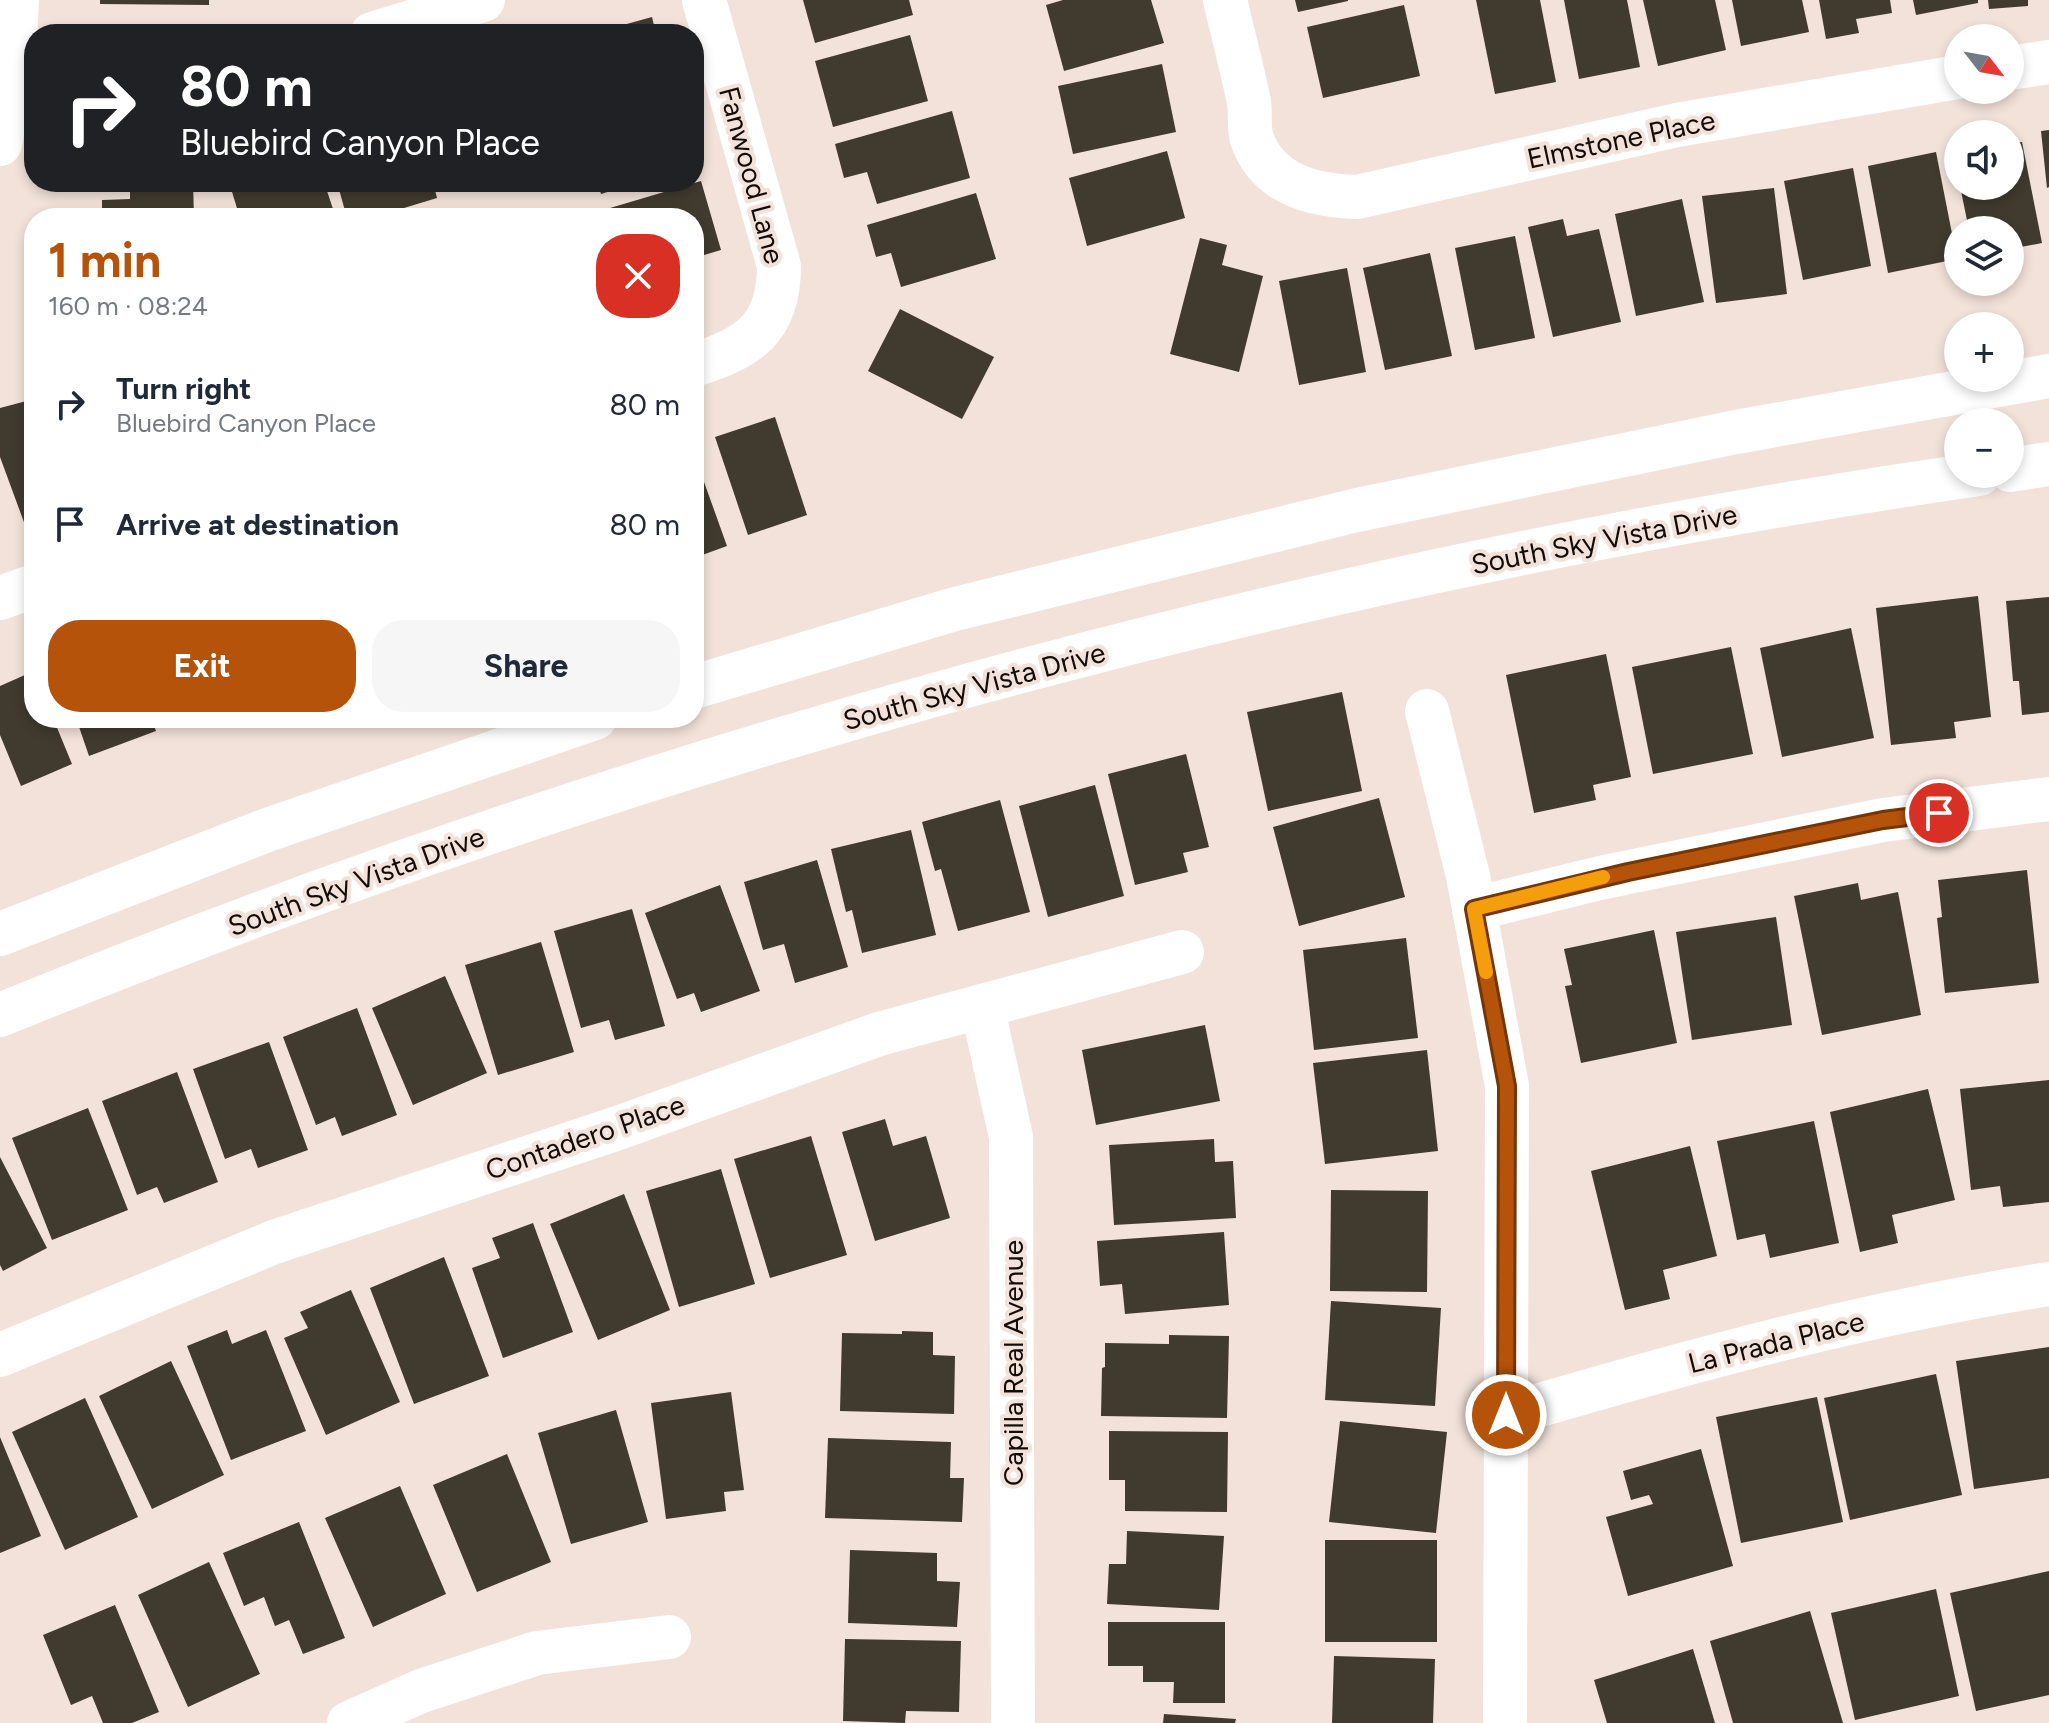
<!DOCTYPE html>
<html lang="en">
<head>
<meta charset="utf-8">
<style>
  :root { --surface:#fff; --page:#f6f6f7; --text:#1f2937; --muted:#747a83; --accent:#b45309 }
  body { margin:0; font-family:Figtree,sans-serif; background:var(--page); color:var(--text); height:100vh; display:flex; flex-direction:column; font-size:30px; white-space:nowrap }
  * { box-sizing:border-box; margin:0 }
  p { font-size:26px; color:var(--muted) }
  .icon { flex:none; width:44px; height:44px; fill:none; stroke:currentColor; stroke-width:2; stroke-linecap:round; stroke-linejoin:round }
  .map { position:relative; flex:1; overflow:hidden }
  .side { position:absolute; left:24px; top:208px; width:680px; height:520px; display:flex; flex-direction:column; background:var(--surface); border-radius:32px; box-shadow:0 4px 12px #0003 }
  .side>* { flex:none }
  .hud { position:absolute; left:24px; top:24px; width:680px; height:168px; border-radius:32px; box-shadow:0 4px 12px #0003; background:#202124; color:#fff; overflow:hidden }
  .needle { width:52px; rotate:121deg }
  .controls { position:absolute; left:1944px; top:24px; display:grid; gap:16px }
  .controls a { display:grid; place-items:center; width:80px; height:80px; border-radius:50%; background:var(--surface); box-shadow:0 4px 12px #0003; font-size:40px }
  .pin { position:absolute; display:grid; place-items:center; width:68px; height:68px; color:#fff; margin:-34px; border:4px solid #fff; border-radius:50%; box-shadow:0 2px 8px #0007 }
  .me { position:absolute; width:88px; margin:-44px; rotate:0deg; stroke-linejoin:round; filter:drop-shadow(0 0 6px #0008) }
  .turn { display:flex; align-items:center; gap:28px; height:168px; padding:0 24px; font-size:36px }
  .turn .icon { width:104px; height:104px; stroke-width:2.5 }
  .turn b { display:block; font-size:56px; line-height:68px }
  .round { display:grid; place-items:center; flex:none; width:84px; height:84px; border-radius:32px; background:var(--page) }
  .head { display:flex; align-items:center; justify-content:space-between; height:136px; padding:0 24px }
  h1 { font-size:48px; font-weight:700; line-height:60px; color:var(--accent) }
  .cta { display:flex; gap:16px; margin-top:auto; padding:16px 24px }
  .cta a { flex:1; height:92px; border-radius:32px; background:var(--accent); color:#fff; font-size:32px; font-weight:700; line-height:92px; text-align:center }
  .cta a+a { background:var(--page); color:var(--text) }
  ul { padding:0; list-style:none }
  li { display:flex; align-items:center; gap:24px; height:120px; padding:0 24px }
  li div { flex:1 }
  li b { display:block; font-size:30px }
  li em { font-style:normal }
  .map>svg:first-child { display:block }
</style>
</head>
<body>
<div class="map">
<svg width="2049" height="1723" viewBox="0 0 2049 1723">
  <rect width="100%" height="100%" fill="#f2e2da"/>
  <g fill="#403a2f">
    <path d="M100 0H209V5L100 4Z"/>
    <path d="M803 0H909L913 15 815 43Z"/>
    <path d="M1063 0H1151L1164 43 1064 71 1046 5Z"/>
    <path d="M1295 0H1348V1L1298 12Z"/>
    <path d="M1476 0H1540L1556 82 1495 94Z"/>
    <path d="M1564 0H1627L1640 67 1579 79Z"/>
    <path d="M1643 0H1715L1726 50 1658 66Z"/>
    <path d="M1732 0H1802L1809 32 1741 46Z"/>
    <path d="M1819 0H1890L1892 13 1856 19 1859 33 1826 39Z"/>
    <path d="M1913 0H1978V3L1916 15Z"/>
    <path d="M1988 0H2028V6L1989 9Z"/>
    <path d="M1404 5 1420 76 1323 98 1307 27Z"/>
    <path d="M652 17 656 34H594V33Z"/>
    <path d="M910 35 928 101 833 127 815 61Z"/>
    <path d="M1162 64 1176 132 1073 154 1058 86Z"/>
    <path d="M952 111 970 178 877 204 867 172 844 178 835 144Z"/>
    <path d="M2049 130V187L2047 188 2041 131Z"/>
    <path d="M2022 142 2042 243 2010 249V230H1969L1960 186H2010V144Z"/>
    <path d="M1167 151 1185 218 1087 246 1069 178Z"/>
    <path d="M1936 152 1957 259 1888 273 1868 166Z"/>
    <path d="M1853 168 1871 266 1803 280 1784 181Z"/>
    <path d="M701 181 721 250 694 258V218H602L600 211Z"/>
    <path d="M130 182H193L194 218H102V200L130 199Z"/>
    <path d="M229 182H324L336 218H240Z"/>
    <path d="M337 182H433L437 198 371 218H347Z"/>
    <path d="M597 182H637V183L601 194Z"/>
    <path d="M1774 188 1787 294 1716 303 1702 196Z"/>
    <path d="M976 193 996 259 901 287 891 253 876 257 867 225Z"/>
    <path d="M1682 199 1704 302 1636 316 1615 214Z"/>
    <path d="M1563 219 1567 236 1599 229 1621 322 1553 337 1528 227Z"/>
    <path d="M1515 236 1535 338 1475 350 1455 248Z"/>
    <path d="M1200 238 1227 245 1222 265 1263 276 1239 372 1170 354Z"/>
    <path d="M1430 253 1452 356 1385 370 1363 268Z"/>
    <path d="M1347 268 1366 372 1299 385 1279 281Z"/>
    <path d="M900 309 994 357 962 419 868 371Z"/>
    <path d="M34 399V522L25 525 0 457V408Z"/>
    <path d="M775 417 807 515 748 535 715 437Z"/>
    <path d="M694 454 727 546 694 558Z"/>
    <path d="M1978 596 1991 717 1954 722 1956 738 1891 745 1876 608Z"/>
    <path d="M2049 597V712L2022 715 2019 681H2013L2006 601Z"/>
    <path d="M1851 628 1874 738 1782 757 1760 648Z"/>
    <path d="M1731 647 1753 754 1653 774 1632 667Z"/>
    <path d="M1606 654 1631 777 1593 785 1596 800 1534 813 1506 675Z"/>
    <path d="M34 671V718H53L72 764 21 786 0 735V686Z"/>
    <path d="M1342 692 1362 791 1268 811 1247 712Z"/>
    <path d="M76 718H151L156 731 89 756Z"/>
    <path d="M1186 754 1209 847 1183 853 1188 872 1135 885 1108 774Z"/>
    <path d="M1095 785 1124 896 1048 917 1019 806Z"/>
    <path d="M1379 798 1405 897 1299 926 1273 827Z"/>
    <path d="M1000 800 1030 912 958 931 941 869 935 871 922 822Z"/>
    <path d="M911 830 936 935 862 953 852 910 846 912 831 849Z"/>
    <path d="M817 860 848 967 795 983 784 944 763 950 744 882Z"/>
    <path d="M2027 870 2039 983 1945 993 1937 918 1942 917 1938 880Z"/>
    <path d="M1858 883 1861 900 1898 892 1921 1015 1822 1035 1794 896Z"/>
    <path d="M720 885 760 991 701 1012 694 993 677 999 645 913Z"/>
    <path d="M632 909 665 1026 615 1040 609 1020 581 1028 554 931Z"/>
    <path d="M1776 917 1792 1025 1692 1040 1676 932Z"/>
    <path d="M1654 930 1677 1043 1581 1063 1565 986 1572 985 1564 949Z"/>
    <path d="M1406 938 1418 1038 1314 1050 1303 950Z"/>
    <path d="M541 942 574 1052 498 1075 465 965Z"/>
    <path d="M445 976 487 1073 413 1105 372 1008Z"/>
    <path d="M357 1008 397 1115 342 1136 335 1117 316 1125 283 1037Z"/>
    <path d="M1205 1025 1220 1101 1096 1125 1082 1050Z"/>
    <path d="M269 1042 308 1150 258 1168 251 1149 225 1159 193 1069Z"/>
    <path d="M1427 1050 1438 1151 1325 1164 1313 1063Z"/>
    <path d="M177 1072 218 1182 164 1203 157 1187 137 1195 102 1101Z"/>
    <path d="M2049 1080V1202L2003 1207 2000 1186 1971 1190 1960 1089Z"/>
    <path d="M1928 1089 1955 1200 1892 1215 1898 1243 1860 1252 1830 1112Z"/>
    <path d="M88 1108 128 1210 52 1240 12 1138Z"/>
    <path d="M885 1119 893 1146 926 1136 950 1218 875 1241 842 1132Z"/>
    <path d="M1814 1121 1839 1243 1770 1258 1765 1234 1737 1240 1717 1141Z"/>
    <path d="M811 1136 847 1255 770 1278 734 1159Z"/>
    <path d="M1214 1139 1215 1162 1233 1161 1236 1218 1114 1225 1109 1145Z"/>
    <path d="M1690 1146 1717 1256 1663 1270 1670 1299 1625 1310 1591 1171Z"/>
    <path d="M0 1157 47 1248 3 1271 0 1265Z"/>
    <path d="M721 1169 755 1284 679 1307 646 1191Z"/>
    <path d="M1331 1190 1428 1191 1427 1292 1330 1291Z"/>
    <path d="M624 1194 670 1310 598 1340 550 1224Z"/>
    <path d="M533 1223 573 1332 503 1358 472 1268 500 1258 492 1238Z"/>
    <path d="M1224 1232 1229 1305 1125 1314 1122 1284 1100 1286 1097 1241Z"/>
    <path d="M444 1257 489 1376 414 1404 370 1288Z"/>
    <path d="M351 1290 400 1402 326 1435 284 1338 308 1328 300 1312Z"/>
    <path d="M1331 1301 1441 1308 1435 1406 1325 1400Z"/>
    <path d="M227 1330 232 1344 266 1330 306 1431 231 1460 187 1346Z"/>
    <path d="M902 1331 933 1332V1355L955 1356 954 1414 840 1411 842 1333 902 1334Z"/>
    <path d="M1169 1335 1229 1336 1227 1418 1101 1416 1102 1368 1105 1367V1343L1169 1344Z"/>
    <path d="M2049 1347V1478L1974 1489 1956 1361Z"/>
    <path d="M171 1361 224 1475 152 1509 99 1396Z"/>
    <path d="M1936 1374 1962 1495 1850 1520 1824 1398Z"/>
    <path d="M731 1392 744 1490 724 1492 726 1511 666 1519 651 1403Z"/>
    <path d="M1817 1397 1843 1522 1741 1543 1716 1417Z"/>
    <path d="M85 1398 138 1517 65 1550 12 1432Z"/>
    <path d="M616 1410 648 1522 571 1544 538 1433Z"/>
    <path d="M1340 1421 1447 1432 1436 1533 1329 1522Z"/>
    <path d="M1109 1431 1228 1432 1227 1512 1125 1511V1480H1109Z"/>
    <path d="M0 1437 41 1536 0 1553Z"/>
    <path d="M828 1438 951 1442 950 1478H964L962 1522 825 1518Z"/>
    <path d="M1701 1449 1733 1566 1628 1596 1606 1517 1653 1504 1649 1495 1631 1500 1623 1471Z"/>
    <path d="M507 1454 551 1562 477 1592 433 1485Z"/>
    <path d="M400 1486 446 1594 373 1627 325 1518Z"/>
    <path d="M299 1522 345 1638 303 1654 289 1620 275 1626 264 1597 244 1606 223 1553Z"/>
    <path d="M1127 1531 1224 1536 1219 1610 1107 1604 1109 1564H1126Z"/>
    <rect x="1325" y="1540" width="112" height="102"/>
    <path d="M850 1550 937 1553V1581L960 1582 957 1627 848 1623Z"/>
    <path d="M209 1562 260 1674 188 1707 138 1595Z"/>
    <path d="M2049 1571V1695L1976 1711 1950 1593Z"/>
    <path d="M1936 1589 1959 1696 1855 1720 1831 1613Z"/>
    <path d="M115 1605 159 1712 132 1723H103L92 1696 71 1705 43 1635Z"/>
    <path d="M1810 1611 1843 1723H1733L1710 1641Z"/>
    <path d="M1108 1622H1225V1703H1173L1174 1682H1143V1666H1108Z"/>
    <path d="M845 1639 961 1641 959 1712 906 1711 905 1723 843 1721Z"/>
    <path d="M1693 1649 1715 1723H1607L1594 1680Z"/>
    <path d="M1334 1656 1435 1659 1433 1723H1332Z"/>
    <path d="M1164 1714 1236 1719 1235 1723H1163Z"/>
  </g>
  <g fill="none" stroke-linecap="round" stroke-linejoin="round">
    <g stroke="#fff" stroke-width="44">
      <path d="M1225 0C1233 34 1242 68 1249 102 1251 114 1248 127 1252 139 1268 185 1314 196 1357 197L1677 125 1958 77"/>
      <path d="M372 34 483 0"/>
      <path d="M2010 68 2049 62"/>
      <path d="M0 144 14 64 17 0"/>
      <path d="M694 365C749 348 779 328 779 266L704 0"/>
      <path d="M0 598 34 586"/>
      <path d="M1427 711 1468 876 1507 1086 1505 1723"/>
      <path d="M1474 909 1600 878 1883 820 2049 799"/>
      <path d="M982 1006 1011 1137 1013 1723"/>
      <path d="M0 1355 274 1242 618 1128 879 1034 1182 952"/>
      <path d="M1506 1415C1685 1362 1864 1313 2049 1284"/>
      <path d="M349 1723 421 1691 537 1653 669 1637"/>
    </g>
    <g stroke="#fff" stroke-width="44">
      <path d="M2010 470 2049 464"/>
      <path d="M694 687 955 609 1357 510 1736 432 2049 376"/>
      <path d="M0 934 267 830 595 718"/>
      <path d="M0 1015C634 756 1301 572 1979 474"/>
    </g>
  </g>
  <g fill="none" stroke-linecap="round" stroke-linejoin="round">
    <g stroke="#753606" stroke-width="20">
      <path id="route" d="M1506 1415 1507 1086 1474 909 1628 872 1883 820 1939 813"/>
    </g>
    <use href="#route" stroke="#b45309" stroke-width="14"/>
    <path stroke="#f59e0b" stroke-width="14" d="M1486 972 1474 909 1603 877"/>
  </g>
  <g text-anchor="middle" dominant-baseline="central" stroke-width="8" stroke-linejoin="round" paint-order="stroke">
    <g font-size="28" fill="#110c09" stroke="#f2e2da">
      <text transform="translate(1621 139) rotate(-12)">Elmstone Place</text>
      <text transform="translate(752 175) rotate(75)">Fanwood Lane</text>
      <text transform="translate(1604 539) rotate(-11)">South Sky Vista Drive</text>
      <text transform="translate(974 686) rotate(-15)">South Sky Vista Drive</text>
      <text transform="translate(356 881) rotate(-20)">South Sky Vista Drive</text>
      <text transform="translate(585 1137) rotate(-19)">Contadero Place</text>
      <text transform="translate(1776 1342) rotate(-14)">La Prada Place</text>
      <text transform="translate(1013 1363) rotate(-90)">Capilla Real Avenue</text>
    </g>
  </g>
</svg>
<div class="controls">
<a><svg class="needle" viewBox="-14 -14 28 28"><path d="M0-13l5 13h-10z" fill="#e53935"/><path d="M0 13l5-13h-10z" fill="#747a83"/></svg></a>
<a><svg class="icon" aria-label="sound" viewBox="0 0 24 24"><path d="M4 9h4l5-4v14l-5-4H4zM17 9q2 3 0 6"/></svg></a>
<a><svg class="icon" aria-label="layers" viewBox="0 0 24 24"><path d="M12 4l9 5-9 5-9-5zM3 14l9 5 9-5"/></svg></a>
<a>+</a>
<a>−</a>
</div>
<div class="pin" style="left:1939px;top:813px;background:#d93025"><svg class="icon" aria-label="arrive" viewBox="0 0 24 24"><path d="M6 21V4h12l-3 4 3 4H6"/></svg></div>
<svg class="me" style="left:1506px;top:1415px" viewBox="-20 -20 40 40"><circle r="17" fill="#b45309" stroke="#fff" stroke-width="3"/><path d="M0-11L8 9 0 5-8 9z" fill="#fff"/></svg>
<div class="hud">
<div class="turn"><svg class="icon" aria-label="right" viewBox="0 0 24 24"><path d="M7 20v-9h11M14 6l5 5-5 5"/></svg><div><b>80 m</b>Bluebird Canyon Place</div></div>
</div>
<section class="side">
<div class="head"><div><h1>1 min</h1><p>160 m · 08:24</p></div><a class="round" style="background:#d93025;color:#fff"><svg class="icon" aria-label="close" viewBox="0 0 24 24"><path d="M6 6l12 12M18 6L6 18"/></svg></a></div>
<ul>
<li><svg class="icon" aria-label="right" viewBox="0 0 24 24"><path d="M7 20v-9h11M14 6l5 5-5 5"/></svg><div><b>Turn right</b><p>Bluebird Canyon Place</p></div><em>80 m</em></li>
<li><svg class="icon" aria-label="arrive" viewBox="0 0 24 24"><path d="M6 21V4h12l-3 4 3 4H6"/></svg><div><b>Arrive at destination</b></div><em>80 m</em></li>
</ul>
<div class="cta"><a>Exit</a><a>Share</a></div>
</section>
</div>
</body>
</html>
